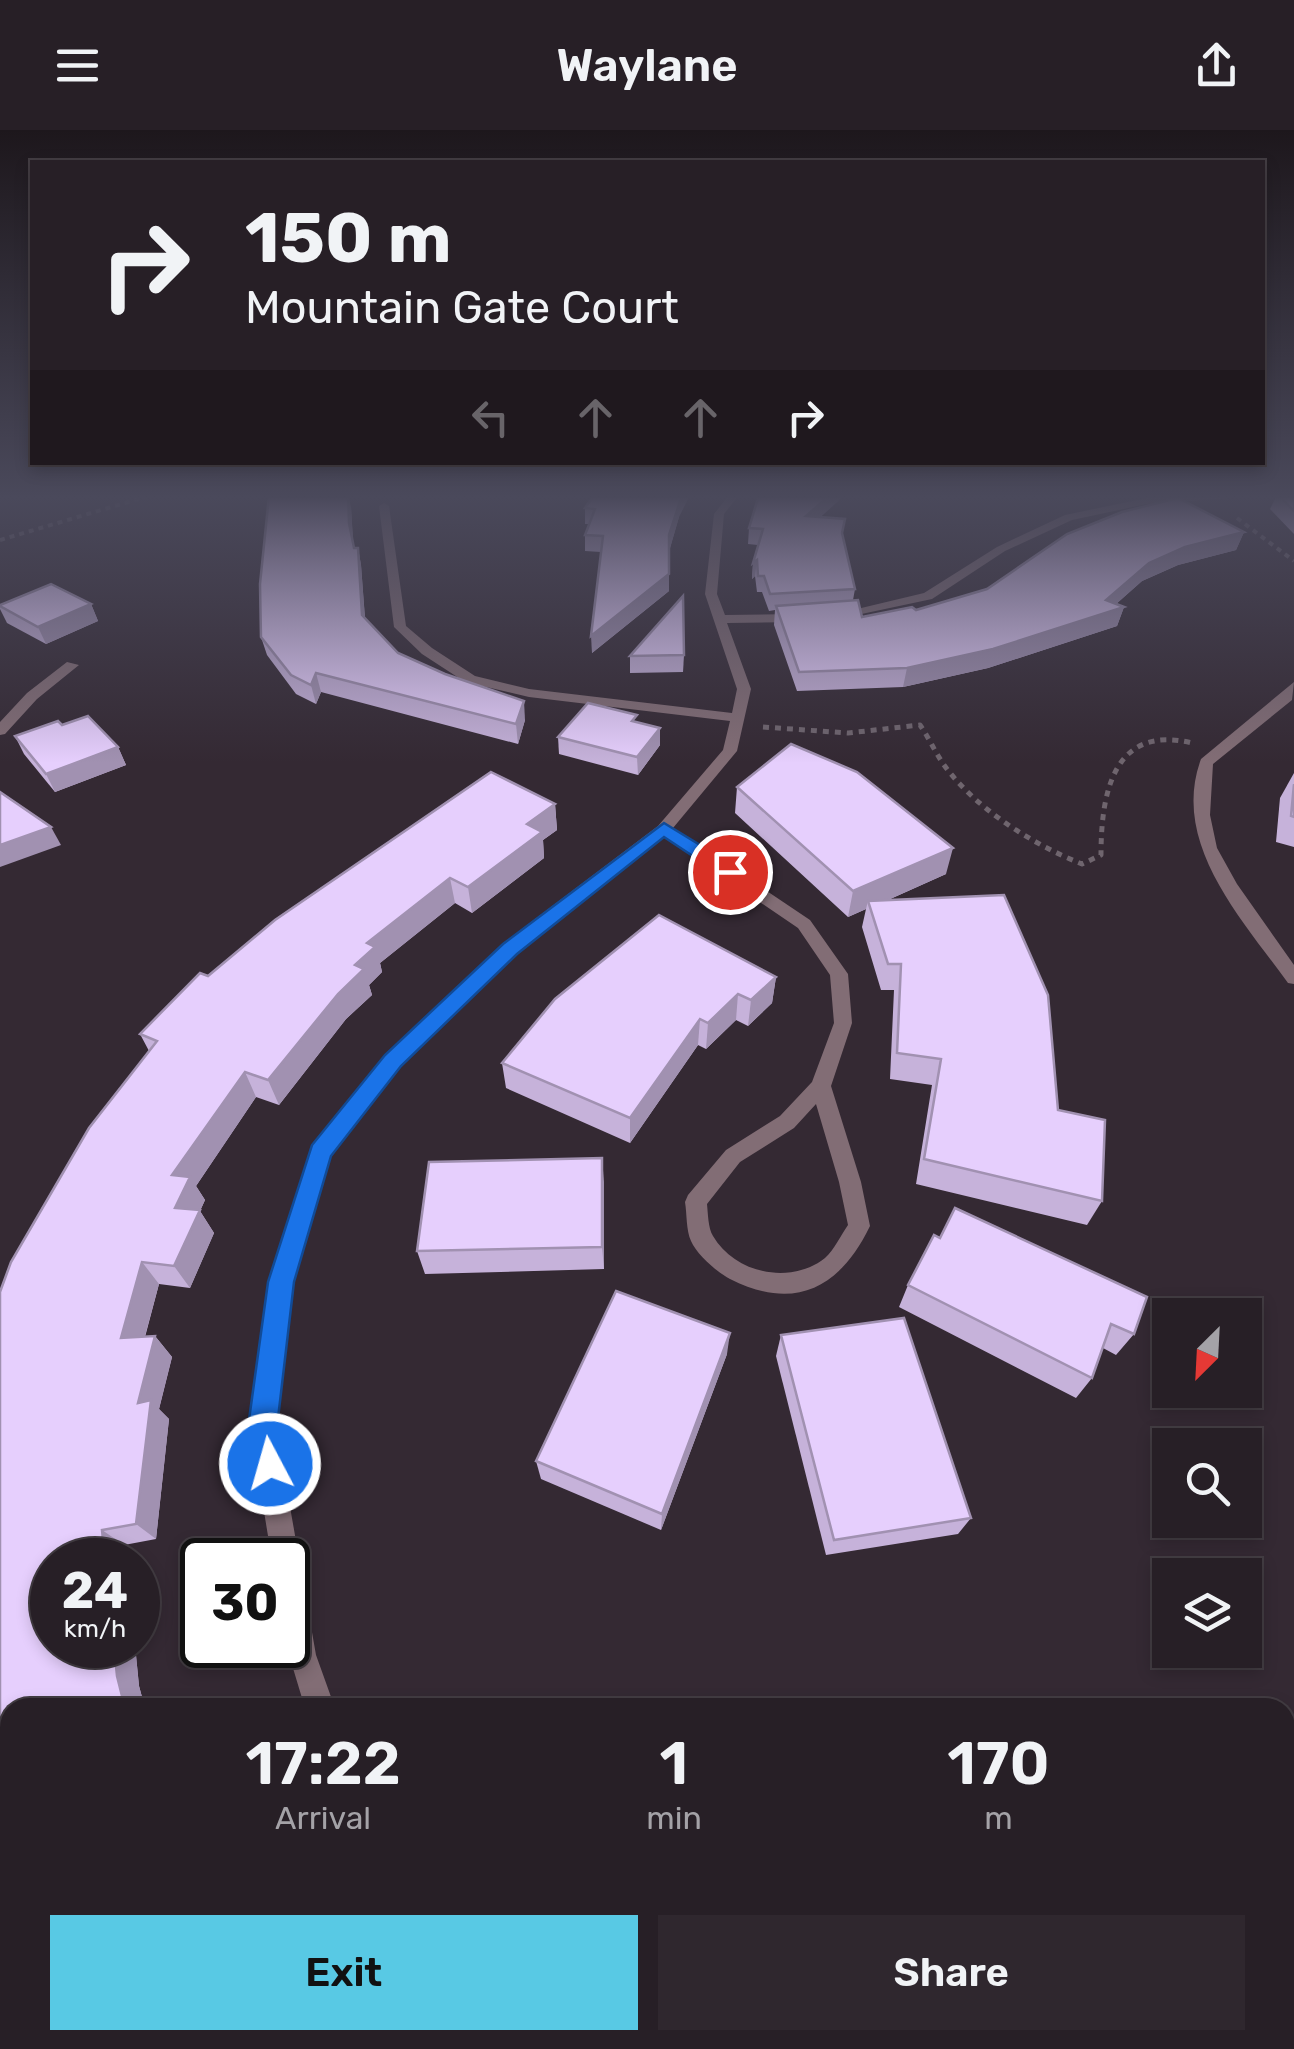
<!DOCTYPE html>
<html lang="en">
<head>
<meta charset="utf-8">
<style>
  :root { --surface:#271f26; --page:#2f272e; --text:#f1f3f6; --muted:#a4a2a7; --line:#433d43; --accent:#58c9e4 }
  body { margin:0; font-family:Rubik,sans-serif; background:var(--page); color:var(--text); height:100vh; display:flex; flex-direction:column; font-size:38px; white-space:nowrap }
  * { box-sizing:border-box; margin:0 }
  p { font-size:32px; color:var(--muted) }
  .icon { flex:none; width:55px; height:55px; fill:none; stroke:currentColor; stroke-width:2; stroke-linecap:round; stroke-linejoin:round }
  .map { position:relative; flex:1; overflow:hidden }
  .sheet { position:absolute; left:0px; top:1568px; width:1295px; height:352px; display:flex; flex-direction:column; background:var(--surface); border-radius:30px 30px 0 0; box-shadow:0 5px 15px #0003,0 0 0 2px var(--line) }
  .sheet>* { flex:none }
  .top-card { position:absolute; left:30px; top:30px; width:1235px; height:305px; border-radius:0px; box-shadow:0 5px 15px #0003,0 0 0 2px var(--line); background:#271f26; color:var(--text); overflow:hidden }
  .needle { width:65px; rotate:204deg }
  .buttons { position:absolute; left:1152px; top:1168px; display:grid; gap:20px }
  .buttons a { display:grid; place-items:center; width:110px; height:110px; border-radius:0px; background:var(--surface); box-shadow:0 5px 15px #0003,0 0 0 2px var(--line); font-size:50px }
  .speed { position:absolute; left:30px; top:1408px; display:flex; gap:20px; font-size:50px; font-weight:700; text-align:center }
  .speed>* { display:grid; place-content:center; width:130px; height:130px; border-radius:50%; background:var(--surface); box-shadow:0 5px 15px #0003,0 0 0 2px var(--line); line-height:1 }
  .speed small { font-size:25px; font-weight:400 }
  .speed .limit { border:5px solid #111; border-radius:15px; background:#fff; color:#111 }
  .pin { position:absolute; display:grid; place-items:center; width:85px; height:85px; color:#fff; margin:-42px; border:5px solid #fff; border-radius:50%; box-shadow:0 2px 10px #0007 }
  .me { position:absolute; width:110px; margin:-55px; rotate:354deg; stroke-linejoin:round; filter:drop-shadow(0 0 8px #0008) }
  .turn { display:flex; align-items:center; gap:35px; height:210px; padding:0 50px; font-size:45px }
  .turn .icon { width:130px; height:130px; stroke-width:2.5 }
  .turn b { display:block; font-size:70px; line-height:85px }
  .lanes { display:flex; align-items:center; height:95px; padding:0 50px; background:#0003; justify-content:center; gap:50px; direction:ltr }
  .lanes .off { opacity:.35 }
  .eta { display:flex; justify-content:space-evenly; align-items:center; height:170px; text-align:center }
  .eta b { font-size:60px; font-weight:600; line-height:70px }
  .button { display:flex; gap:20px; margin-top:auto; padding:20px 50px }
  .button a { flex:1; height:115px; border-radius:0px; background:var(--accent); color:#111; font-size:40px; font-weight:600; line-height:115px; text-align:center }
  .button a+a { background:var(--page); color:var(--text) }
  header { display:flex; justify-content:space-between; align-items:center; height:130px; padding:0 50px; background:var(--surface); font-size:45px; font-weight:600 }
  .map>svg:first-child { display:block }
</style>
</head>
<body>
<header><svg class="icon" aria-label="menu" viewBox="0 0 24 24"><path d="M4 6h16M4 12h16M4 18h16"/></svg>Waylane<svg class="icon" aria-label="share" viewBox="0 0 24 24"><path d="M12 15V3M7 8l5-5 5 5M5 13v7h14v-7"/></svg></header>
<div class="map">
<svg width="1294" height="1919" viewBox="0 0 1294 1919">
  <rect width="100%" height="100%" fill="#342933"/>
  <g fill="none" stroke-linecap="round" stroke-linejoin="round">
    <g stroke="#6f656e" stroke-width="4" stroke-dasharray="5 5" stroke-linecap="butt">
      <path d="M1237 388 1294 431"/>
      <path d="M0 410 152 365"/>
    </g>
    <path stroke="#6f656e" stroke-width="5" stroke-dasharray="6 6" stroke-linecap="butt" d="M763 597 848 603 920 595C929 608 935 622 944 635 976 679 1032 714 1082 734L1101 725C1101 662 1114 594 1192 613"/>
    <g fill="#826d75" fill-rule="evenodd">
      <path d="M729 365H739L724 384 717 464 725 485 799 484 805 488 799 492 727 493 751 559 737 621 673 698 810 790 848 844 852 893 831 956 861 1052 870 1096C840 1158 795 1182 730 1149 717 1142 697 1125 691 1111 686 1100 687 1084 685 1072L688 1065 726 1020 780 986 812 952 834 893 830 845 798 798 664 707 534 807 400 935 330 1025 293 1153 276 1297 316 1525 335 1578H305L286 1515 288 1430H272L250 1297 269 1153 314 1016 386 925 522 799 658 696 723 620 730 591 529 567 465 552 422 524 394 497 379 376 384 373 389 376 406 496 432 518 475 546 529 559 732 583 737 559 705 464 714 384ZM816 974 839 1052 848 1095C841 1105 834 1120 825 1128 791 1155 735 1144 713 1106 708 1098 708 1083 707 1074L740 1032 794 998Z"/>
      <path d="M1192 365H1236L1231 368 1147 374 1072 390 1005 421 932 469 838 489 832 485 924 463 997 417 1065 385 1147 368Z"/>
      <path d="M67 532 79 535 37 569 5 604 0 605V592L27 563Z"/>
      <path d="M1294 552 1292 570 1213 634 1210 685 1217 718 1237 754 1294 835V854L1288 853C1242 789 1170 713 1201 629Z"/>
      <path d="M425 1910H459L463 1919H427Z"/>
    </g>
  </g>
  <g fill="#c6b2da">
    <path d="M1277 365H1294V404L1270 379Z"/>
    <path d="M351 377 353 410 354 418H358L361 435 365 488 398 523 525 590 518 614 321 562 316 574 296 564 267 525 261 507Z"/>
    <path d="M585 378 679 387 669 421V461L592 523 601 422 585 421V405L589 394H585Z"/>
    <path d="M821 387 842 404 855 459 853 470 862 487 916 480 1244 402 1236 420 1178 435 1142 451 1116 474 1124 477 1117 496 988 538 903 557 797 561 774 495 775 480 769 481 762 462H757L755 446 752 449 753 433 758 415 748 414 749 398Z"/>
    <path d="M91 474 98 491 46 514 7 493 0 479V475Z"/>
    <path d="M684 525 683 542 630 543V526Z"/>
    <path d="M637 592 660 615 638 645 559 624 558 607Z"/>
    <path d="M15 606 118 617 126 635 55 662 24 624Z"/>
    <path d="M491 642 555 674 557 700 543 710 544 728 472 783 455 773 380 833 382 842 369 855 372 865 346 889 279 975 256 967 196 1056 205 1070 200 1081 214 1103 190 1158 159 1154 145 1207 155 1206 172 1227 159 1279 169 1289 156 1409 124 1415 125 1430H52V1515H135L139 1556 145 1578H10V1910H242L237 1914 239 1919H0V1162L11 1132 89 998 149 921 140 904 200 843 208 846 275 790Z"/>
    <path d="M1294 643V717L1276 712 1280 668Z"/>
    <path d="M737 657 946 744 888 770 1058 980 1102 1071 1087 1095 916 1054 932 955 890 949 894 860H881L862 797 866 779 848 787 735 683Z"/>
    <path d="M776 847 772 873 748 896 736 890 706 919 698 915 630 1013 506 958 502 933Z"/>
    <path d="M604 1052V1139L425 1144 417 1121Z"/>
    <path d="M934 1105 1134 1204 1116 1225 1103 1218 1092 1248 1076 1268 899 1177 908 1155Z"/>
    <path d="M781 1205 971 1388 958 1404 826 1425 776 1226Z"/>
    <path d="M727 1224 661 1400 541 1349 536 1331Z"/>
  </g>
  <g fill="#a191b1">
    <path d="M348 365 351 377 353 410 349 393Z"/>
    <path d="M682 365H690L679 387 669 422V405Z"/>
    <path d="M830 365H845L804 402 806 386Z"/>
    <path d="M1244 402 1236 420 1178 435 1142 451 1106 483 1124 477 1117 496 988 538 903 557 907 538 1106 470 1149 433 1185 417Z"/>
    <path d="M358 418 361 435 366 503 362 485Z"/>
    <path d="M757 430 755 446 752 449 753 433Z"/>
    <path d="M669 444V461L592 523 591 506Z"/>
    <path d="M91 474 98 491 46 514 38 497Z"/>
    <path d="M316 543 321 562 316 574 311 555Z"/>
    <path d="M524 571 525 590 518 614 516 594Z"/>
    <path d="M660 598V615L638 645 637 627Z"/>
    <path d="M118 617 126 635 55 662 46 644Z"/>
    <path d="M555 674 557 700 543 710 544 728 472 783 468 757 527 694Z"/>
    <path d="M51 697 61 715 0 737V715Z"/>
    <path d="M953 718 946 744 870 778 868 771 866 779 848 787 853 761Z"/>
    <path d="M450 748 455 773 380 833 382 842 369 855 372 865 346 889 279 975 268 950 355 835 367 813Z"/>
    <path d="M776 847 772 873 748 896 751 870Z"/>
    <path d="M738 864 736 890 706 919 708 893Z"/>
    <path d="M700 889 698 915 630 1013V988Z"/>
    <path d="M245 942 256 967 196 1056 205 1070 200 1081 214 1103 190 1158 174 1136 175 1078 172 1045Z"/>
    <path d="M602 1028 604 1052V1139L602 1117Z"/>
    <path d="M142 1132 159 1154 139 1228 121 1208Z"/>
    <path d="M730 1203 727 1224 661 1400 662 1384Z"/>
    <path d="M155 1206 172 1227 159 1279 169 1289 156 1409 136 1394 138 1273Z"/>
    <path d="M102 1400 124 1415 125 1430H105Z"/>
    <path d="M114 1515H135L139 1556 145 1578H125L117 1546Z"/>
    <path d="M227 1910H242L237 1914 239 1919H217Z"/>
  </g>
  <g fill="#e6cffd" stroke="#a191b1" stroke-width="2.5">
    <path d="M290 365H348L349 393 354 418H358L362 485 398 523 445 544 524 571 516 594 316 543 311 555 291 545 261 507 260 454 269 366Z"/>
    <path d="M594 365H682L669 405V444L591 506 603 406 585 405 595 379 585 378Z"/>
    <path d="M759 365H830L806 386 845 389 842 403 855 459 770 464 764 446H758L757 430 753 433 763 399 749 398Z"/>
    <path d="M1278 365H1294V381Z"/>
    <path d="M1178 368 1244 402 1185 417 1149 433 1106 470 1124 477 993 519 907 538 799 542 776 476 858 470 862 487 912 477 916 480 987 459 1067 404 1122 382Z"/>
    <path d="M51 454 91 474 38 497 0 476V475Z"/>
    <path d="M683 466 684 525 630 526Z"/>
    <path d="M588 573 637 585 632 591 660 598 637 627 558 607Z"/>
    <path d="M88 586 118 617 46 644 15 606 58 591 62 595Z"/>
    <path d="M791 614 857 642 953 718 853 761 737 657Z"/>
    <path d="M491 642 555 674 527 694 542 702 468 757 450 748 367 813 375 817 355 835 364 839 338 864 268 950 245 942 172 1045 190 1047 175 1078 200 1080 174 1136 142 1132 121 1208 155 1206 138 1273 151 1270 136 1394 102 1400 105 1430H52V1515H114L117 1546 125 1578H10V1910H227L217 1919H0V1162L11 1132 89 998 157 911 140 904 200 843 208 846 275 790Z"/>
    <path d="M1294 654V687L1291 686Z"/>
    <path d="M0 662 51 697 0 715Z"/>
    <path d="M1004 765 1048 865 1058 980 1105 990 1102 1071 924 1029 941 929 897 923 901 834H888L868 771Z"/>
    <path d="M659 785 776 847 751 870 738 864 708 893 700 889 630 988 502 933 555 869Z"/>
    <path d="M602 1028V1117L417 1121 429 1032Z"/>
    <path d="M955 1078 1147 1167 1134 1204 1111 1194 1092 1248 908 1155 934 1105 940 1108Z"/>
    <path d="M616 1161 730 1203 662 1384 536 1331Z"/>
    <path d="M904 1188 971 1388 834 1410 781 1205Z"/>
  </g>
  <linearGradient id="sky" x2="0" y2="1"><stop stop-color="#1d171c"/><stop offset="0.58" stop-color="#4a495b"/><stop offset="1" stop-color="#4a495b" stop-opacity="0"/></linearGradient>
  <rect width="1294" height="633" fill="url(#sky)"/>
  <path fill="#1a73e8" stroke="#114b97" stroke-width="2.5" d="M664 693 736 737V746H723L664 707 517 824 401 936 331 1026 294 1152 277 1297 284 1334 280 1345 270 1349 259 1345 248 1297 268 1152 312 1015 385 925 503 814Z"/>
</svg>
<div class="buttons">
<a><svg class="needle" viewBox="-14 -14 28 28"><path d="M0-13l5 13h-10z" fill="#e53935"/><path d="M0 13l5-13h-10z" fill="#a4a2a7"/></svg></a>
<a><svg class="icon" aria-label="search" viewBox="0 0 24 24"><circle cx="10" cy="10" r="6"/><path d="M15 15l6 6"/></svg></a>
<a><svg class="icon" aria-label="layers" viewBox="0 0 24 24"><path d="M12 4l9 5-9 5-9-5zM3 14l9 5 9-5"/></svg></a>
</div>
<div class="speed"><div>24<small>km/h</small></div><div class="limit">30</div></div>
<div class="pin" style="left:730px;top:742px;background:#d93025"><svg class="icon" aria-label="arrive" viewBox="0 0 24 24"><path d="M6 21V4h12l-3 4 3 4H6"/></svg></div>
<svg class="me" style="left:270px;top:1334px" viewBox="-20 -20 40 40"><circle r="17" fill="#1a73e8" stroke="#fff" stroke-width="3"/><path d="M0-11L8 9 0 5-8 9z" fill="#fff"/></svg>
<div class="top-card">
<div class="turn"><svg class="icon" aria-label="right" viewBox="0 0 24 24"><path d="M7 20v-9h11M14 6l5 5-5 5"/></svg><div><b>150 m</b>Mountain Gate Court</div></div>
<div class="lanes"><svg class="icon off" aria-label="left" viewBox="0 0 24 24"><path d="M17 20v-9H6M10 6l-5 5 5 5"/></svg><svg class="icon off" aria-label="ahead" viewBox="0 0 24 24"><path d="M12 20V5M6 11l6-6 6 6"/></svg><svg class="icon off" aria-label="ahead" viewBox="0 0 24 24"><path d="M12 20V5M6 11l6-6 6 6"/></svg><svg class="icon" aria-label="right" viewBox="0 0 24 24"><path d="M7 20v-9h11M14 6l5 5-5 5"/></svg></div>
</div>
<section class="sheet">
<div class="eta">
<div><b>17:22</b><p>Arrival</p></div>
<div><b>1</b><p>min</p></div>
<div><b>170</b><p>m</p></div>
</div>
<div class="button"><a>Exit</a><a>Share</a></div>
</section>
</div>
</body>
</html>
